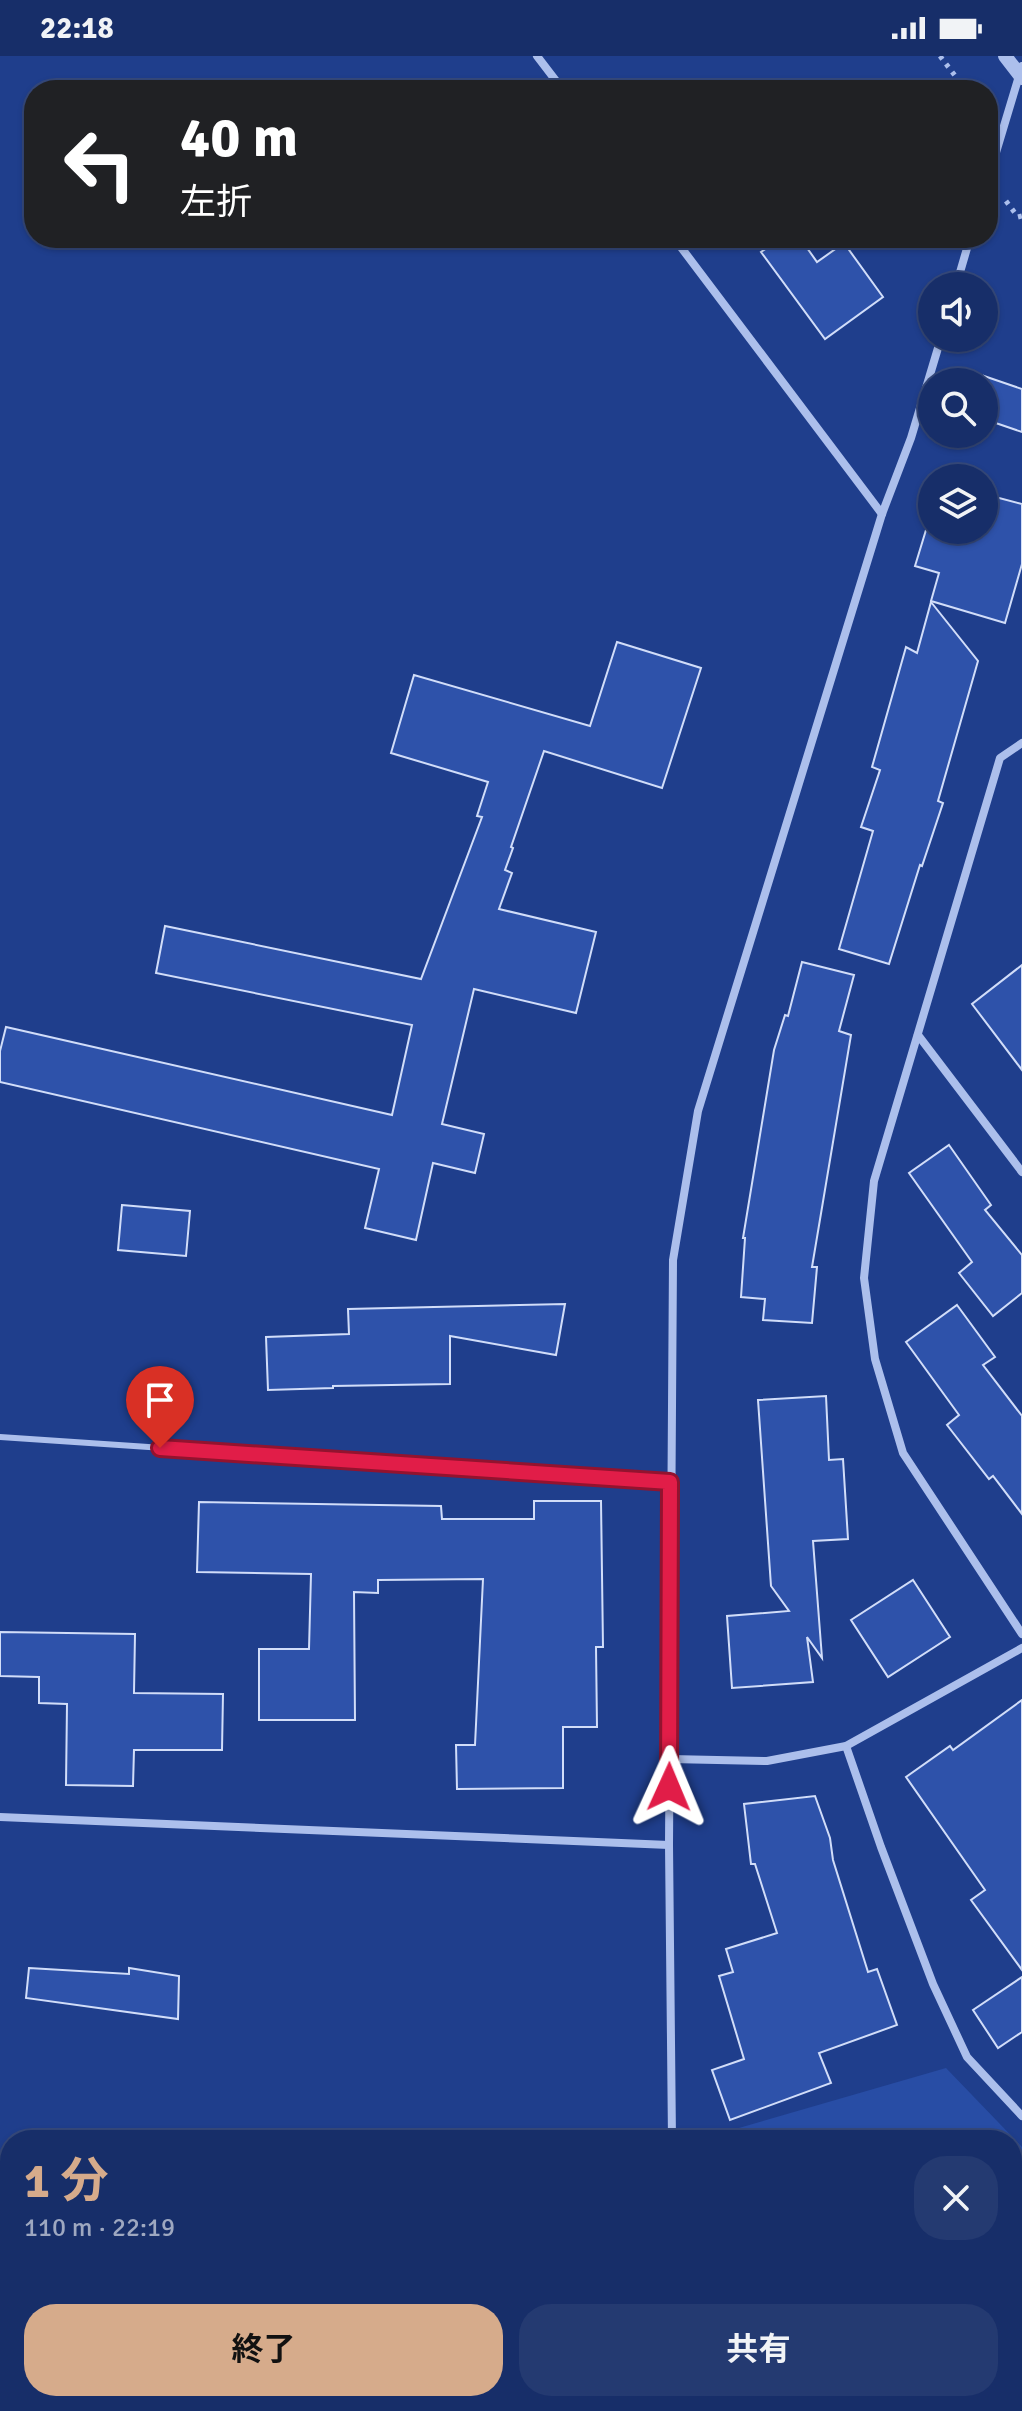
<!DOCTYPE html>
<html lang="ja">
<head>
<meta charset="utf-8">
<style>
  :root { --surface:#172e69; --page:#243a71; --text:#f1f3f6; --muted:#9ea8c0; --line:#364a7d; --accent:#d6ab8b }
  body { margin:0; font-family:Signika,"Noto Sans JP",sans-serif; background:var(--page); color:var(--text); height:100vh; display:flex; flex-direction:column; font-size:30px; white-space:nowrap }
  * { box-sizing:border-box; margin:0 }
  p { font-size:26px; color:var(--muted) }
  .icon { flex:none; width:44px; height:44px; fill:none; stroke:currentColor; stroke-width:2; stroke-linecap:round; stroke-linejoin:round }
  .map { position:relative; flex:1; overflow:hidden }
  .details { position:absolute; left:0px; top:2074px; width:1022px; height:282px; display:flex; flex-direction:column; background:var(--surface); border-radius:32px 32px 0 0; box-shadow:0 2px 6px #0004,0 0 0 2px var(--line) }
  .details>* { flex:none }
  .guide { position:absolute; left:24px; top:24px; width:974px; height:168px; border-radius:32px; box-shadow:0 2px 6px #0004,0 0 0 2px var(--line); background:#202124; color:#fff; overflow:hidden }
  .fabs { position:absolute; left:918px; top:216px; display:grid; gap:16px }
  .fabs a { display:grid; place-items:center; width:80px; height:80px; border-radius:50%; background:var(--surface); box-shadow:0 2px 6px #0004,0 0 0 2px var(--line); font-size:40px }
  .pin { position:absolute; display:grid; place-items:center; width:68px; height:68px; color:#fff; margin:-82px -34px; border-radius:50% 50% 50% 0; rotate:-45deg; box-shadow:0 0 8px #0007 }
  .pin .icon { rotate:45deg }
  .me { position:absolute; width:88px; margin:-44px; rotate:1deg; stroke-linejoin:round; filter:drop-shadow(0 0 6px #0008) }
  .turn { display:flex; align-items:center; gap:28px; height:168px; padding:0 24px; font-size:36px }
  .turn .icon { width:104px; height:104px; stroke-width:2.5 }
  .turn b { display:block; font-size:56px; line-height:68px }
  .round { display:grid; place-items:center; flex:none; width:84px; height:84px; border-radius:32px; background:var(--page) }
  .head { display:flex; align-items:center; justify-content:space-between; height:136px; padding:0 24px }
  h1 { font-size:48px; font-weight:700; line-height:60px; color:var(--accent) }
  .cta { display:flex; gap:16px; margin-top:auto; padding:16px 24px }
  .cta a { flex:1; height:92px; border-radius:32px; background:var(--accent); color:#111; font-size:32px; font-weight:700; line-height:92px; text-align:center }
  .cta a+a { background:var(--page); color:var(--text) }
  .status { display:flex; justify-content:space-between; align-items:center; height:56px; padding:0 40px; background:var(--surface); direction:ltr }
  .status svg { height:22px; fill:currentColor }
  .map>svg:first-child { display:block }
</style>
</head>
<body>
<div class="status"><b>22:18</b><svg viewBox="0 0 49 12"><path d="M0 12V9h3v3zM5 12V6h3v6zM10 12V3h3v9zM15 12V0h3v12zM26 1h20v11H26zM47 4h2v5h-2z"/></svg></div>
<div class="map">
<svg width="1022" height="2355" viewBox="0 0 1022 2355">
  <rect width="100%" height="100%" fill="#1f3e8c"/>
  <path fill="#284da5" d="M946 2012 1022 2091V2355H727V2346H1012V2084H725V2076Z"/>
  <g fill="#2e52aa" stroke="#d1ddf9" stroke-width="2">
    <path d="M782 182H800L817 206 844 187 883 241 825 283 761 196Z"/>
    <path d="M984 320 1022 333V376L984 363Z"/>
    <path d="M984 438 1022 448V508L1005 567 931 545 939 517 915 510 926 474H984Z"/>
    <path d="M931 546 978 605 938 745 943 747 922 810 920 809 889 908 839 893 873 775 861 771 880 714 872 711 906 591 917 597Z"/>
    <path d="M617 586 701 612 662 732 544 695 511 791 513 792 505 814 512 817 499 853 596 876 576 957 474 933 442 1068 484 1078 475 1117 433 1107 416 1184 365 1172 379 1113 0 1026V995L6 971 392 1059 412 969 156 917 165 870 421 923 482 761 477 760 488 726 391 697 414 619 590 670Z"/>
    <path d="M802 906 854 919 839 975 851 979 812 1211H817L812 1267 763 1264 765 1243 741 1241 745 1182H743L774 994 785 959 788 960Z"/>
    <path d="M1022 909V1014L972 948Z"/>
    <path d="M949 1089 991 1149 985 1154 1022 1199V1237L993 1260 959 1217 972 1206 909 1117Z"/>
    <path d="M122 1149 190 1155 186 1200 118 1194Z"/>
    <path d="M565 1248 556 1299 450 1280V1328L333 1330V1332L268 1334 266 1281 349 1278 348 1253Z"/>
    <path d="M957 1249 995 1301 983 1309 1022 1360V1458L993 1420 989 1423 947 1369 959 1359 906 1286Z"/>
    <path d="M826 1340 829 1404 843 1403 848 1483 813 1485 822 1602 807 1581 813 1626 732 1632 727 1560 789 1555 771 1530 758 1344Z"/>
    <path d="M534 1445H601L603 1591H596L597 1671H563V1732L457 1733 456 1689H475L483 1523 378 1524V1537L354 1536 355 1664H259V1593H309L311 1518 197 1516 199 1446 441 1450 442 1463H534Z"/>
    <path d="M913 1524 950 1581 888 1621 851 1564Z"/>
    <path d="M0 1576 135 1578 134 1637 223 1638 222 1694H134L133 1730 66 1729 67 1648 39 1647V1621L0 1620Z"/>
    <path d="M1022 1644V1914L971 1844 985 1834 906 1721 950 1690 953 1694Z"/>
    <path d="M815 1740 830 1782 833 1804 868 1916 877 1913 897 1969 819 1997 831 2027 730 2064 712 2014 744 2003 719 1920 733 1916 726 1893 777 1877 755 1808H751L744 1748Z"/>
    <path d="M29 1912 129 1918V1912L179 1920 178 1963 26 1942Z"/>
    <path d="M1022 1921V1976L998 1992 973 1954Z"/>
  </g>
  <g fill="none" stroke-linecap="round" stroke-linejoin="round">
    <g stroke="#acbfec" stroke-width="5" stroke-dasharray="4 6" stroke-linecap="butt">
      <path d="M940 0 956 21V34"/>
      <path d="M1006 145 1018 161 1022 160"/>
    </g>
    <path stroke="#acbfec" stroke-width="6" d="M0 1381 670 1426"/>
    <g stroke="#acbfec" stroke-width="8">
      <path d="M537 0 563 34"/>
      <path d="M988 123 1022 10"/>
      <path d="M674 182 882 458"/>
      <path d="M956 230 970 182"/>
      <path d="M1022 687 1000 702 874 1125 864 1222 875 1303 903 1397 1022 1578"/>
      <path d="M918 979 1022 1116"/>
      <path d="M846 1690 881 1791 933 1928 967 2001 1022 2060"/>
      <path d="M670 1703 767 1705 846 1690 1022 1592"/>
      <path d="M0 1761 669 1789"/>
      <path d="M672 2084 669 1789 673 1204 698 1055 882 458 911 382 941 282"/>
      <path d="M674 2346V2355"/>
    </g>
    <path stroke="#acbfec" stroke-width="14" d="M1005 0 1022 22"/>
  </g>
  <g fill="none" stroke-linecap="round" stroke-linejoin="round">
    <g stroke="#92132f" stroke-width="20">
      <path id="route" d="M160 1392 670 1426 669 1731"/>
    </g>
    <use href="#route" stroke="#e11d48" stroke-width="14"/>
  </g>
</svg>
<div class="fabs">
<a><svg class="icon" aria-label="sound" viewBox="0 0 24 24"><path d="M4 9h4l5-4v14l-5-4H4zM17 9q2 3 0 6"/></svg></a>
<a><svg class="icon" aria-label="search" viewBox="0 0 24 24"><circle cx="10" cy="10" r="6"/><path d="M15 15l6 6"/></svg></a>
<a><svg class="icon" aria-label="layers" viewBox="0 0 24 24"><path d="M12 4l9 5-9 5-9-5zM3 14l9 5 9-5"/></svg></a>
</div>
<div class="pin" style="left:160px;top:1392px;background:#d93025"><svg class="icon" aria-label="arrive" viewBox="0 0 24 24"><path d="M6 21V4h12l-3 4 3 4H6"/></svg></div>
<svg class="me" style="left:669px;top:1731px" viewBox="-20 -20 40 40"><path d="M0-17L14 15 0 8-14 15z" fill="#e11d48" stroke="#fff" stroke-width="4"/></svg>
<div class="guide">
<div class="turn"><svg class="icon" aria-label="left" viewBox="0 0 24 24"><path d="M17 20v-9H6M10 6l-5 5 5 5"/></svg><div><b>40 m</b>左折</div></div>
</div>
<section class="details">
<div class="head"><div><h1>1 分</h1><p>110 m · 22:19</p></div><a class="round"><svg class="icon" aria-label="close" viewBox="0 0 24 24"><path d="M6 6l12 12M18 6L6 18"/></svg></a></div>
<div class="cta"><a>終了</a><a>共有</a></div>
</section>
</div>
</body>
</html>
